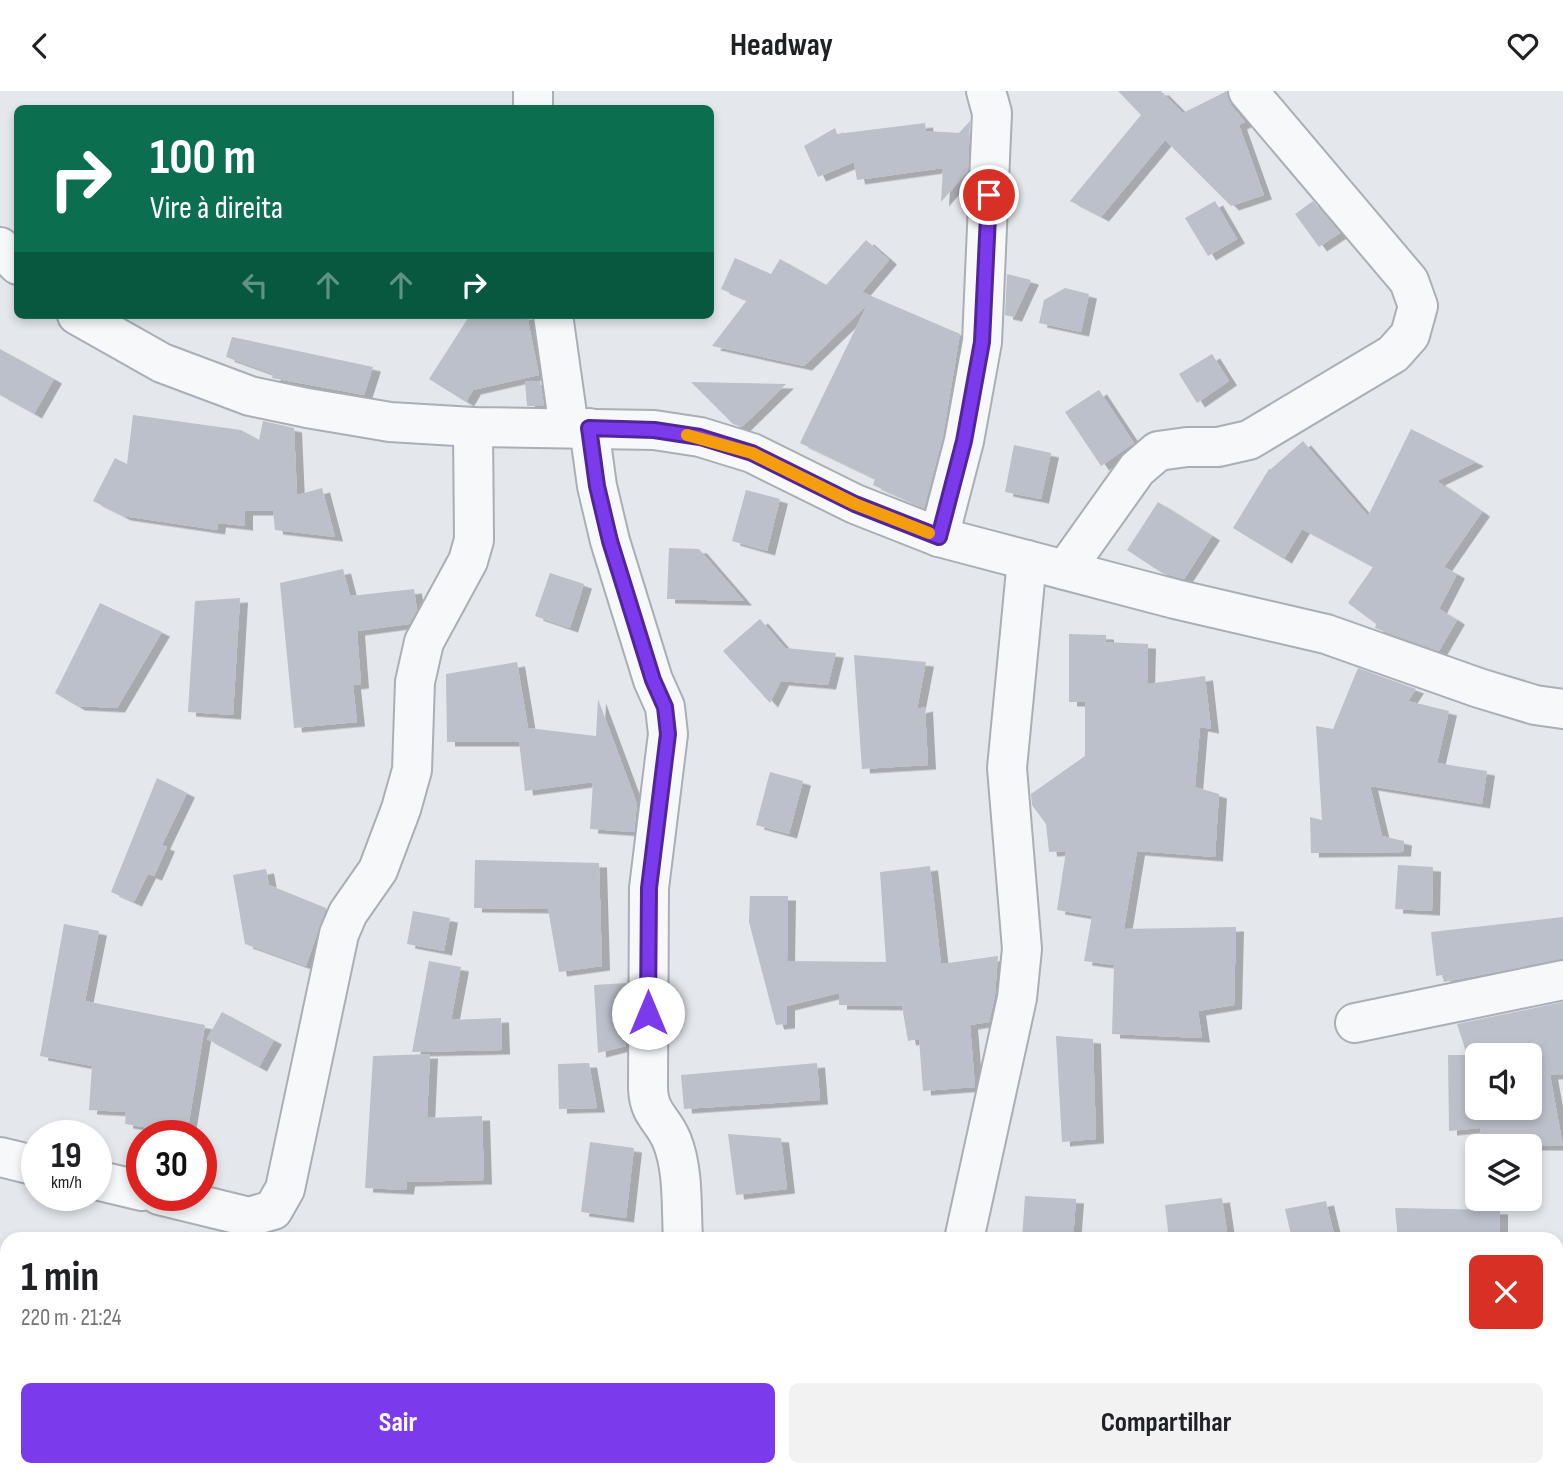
<!DOCTYPE html>
<html lang="pt">
<head>
<meta charset="utf-8">
<style>
  :root { --surface:#fff; --page:#f2f2f2; --text:#202124; --muted:#757577; --accent:#7c3aed }
  body { margin:0; font-family:"Sofia Sans Condensed",sans-serif; background:var(--page); color:var(--text); height:100vh; display:flex; flex-direction:column; font-size:26px; white-space:nowrap }
  * { box-sizing:border-box; margin:0 }
  p { font-size:23px; color:var(--muted) }
  .icon { flex:none; width:38px; height:38px; fill:none; stroke:currentColor; stroke-width:2; stroke-linecap:round; stroke-linejoin:round }
  .map { position:relative; flex:1; overflow:hidden }
  .side { position:absolute; left:0px; top:1141px; width:1564px; height:245px; display:flex; flex-direction:column; background:var(--surface); border-radius:21px 21px 0 0; box-shadow:0 4px 10px #0003 }
  .side>* { flex:none }
  .banner { position:absolute; left:14px; top:14px; width:700px; height:214px; border-radius:10px; box-shadow:0 4px 10px #0003; background:#0b6e4f; color:#fff; overflow:hidden }
  .fabs { position:absolute; left:1465px; top:952px; display:grid; gap:14px }
  .fabs a { display:grid; place-items:center; width:77px; height:77px; border-radius:10px; background:var(--surface); box-shadow:0 4px 10px #0003; font-size:35px }
  .speed { position:absolute; left:21px; top:1029px; display:flex; gap:14px; font-size:35px; font-weight:700; text-align:center }
  .speed>* { display:grid; place-content:center; width:91px; height:91px; border-radius:50%; background:var(--surface); box-shadow:0 4px 10px #0003; line-height:1 }
  .speed small { font-size:18px; font-weight:400 }
  .speed .limit { border:10px solid #d22; background:#fff; color:#111 }
  .pin { position:absolute; display:grid; place-items:center; width:60px; height:60px; color:#fff; margin:-30px; border:4px solid #fff; border-radius:50%; box-shadow:0 2px 7px #0007 }
  .me { position:absolute; width:77px; margin:-38px; rotate:0deg; stroke-linejoin:round; filter:drop-shadow(0 0 5px #0008) }
  .turn { display:flex; align-items:center; gap:24px; height:147px; padding:0 21px; font-size:32px }
  .turn .icon { width:91px; height:91px; stroke-width:2.5 }
  .turn b { display:block; font-size:49px; line-height:60px }
  .lanes { display:flex; align-items:center; height:66px; padding:0 21px; background:#0003; justify-content:center; gap:35px; direction:ltr }
  .lanes .off { opacity:.35 }
  .round { display:grid; place-items:center; flex:none; width:74px; height:74px; border-radius:10px; background:var(--page) }
  .head { display:flex; align-items:center; justify-content:space-between; height:119px; padding:0 21px }
  h1 { font-size:42px; font-weight:700; line-height:52px }
  .action { display:flex; gap:14px; margin-top:auto; padding:14px 21px }
  .action a { flex:1; height:80px; border-radius:10px; background:var(--accent); color:#fff; font-size:28px; font-weight:700; line-height:80px; text-align:center }
  .action a+a { background:var(--page); color:var(--text) }
  header { display:flex; justify-content:space-between; align-items:center; height:91px; padding:0 21px; background:var(--surface); font-size:32px; font-weight:700 }
  .map>svg:first-child { display:block }
</style>
</head>
<body>
<header><svg class="icon" aria-label="back" viewBox="0 0 24 24"><path d="M15 5l-7 7 7 7"/></svg>Headway<svg class="icon" aria-label="heart" viewBox="0 0 24 24"><path d="M12 20l-8-8c-3-5 5-10 8-4 3-6 11-1 8 4z"/></svg></header>
<div class="map">
<svg width="1563" height="1386" viewBox="0 0 1563 1386">
  <defs>
    <filter id="shadow"><feDropShadow dx="8" dy="4.5" stdDeviation="0" flood-color="#0004"/></filter>
  </defs>
  <rect width="100%" height="100%" fill="#e4e7ec"/>
  <g fill="#bbc0ca" fill-rule="evenodd" filter="url(#shadow)">
    <path d="M1118 0H1161L1183 22 1227 0 1231 14 1245 31 1239 34 1264 104 1231 115 1165 49 1101 126 1070 110 1141 24Z"/>
    <path d="M970 30 968 80 941 111 943 77 857 89 854 71 818 86 804 55 835 37 837 43 925 32 926 40 959 42Z"/>
    <path d="M1215 110 1237 148 1208 165 1185 127Z"/>
    <path d="M1313 110 1340 142 1319 156 1295 123Z"/>
    <path d="M866 149 889 169 862 201 960 243 943 345 924 417 873 394 875 388 800 352 867 214 804 275 712 255 747 209 721 198 735 167 771 183 780 168 826 194Z"/>
    <path d="M1007 183 1031 189 1014 226 1005 224Z"/>
    <path d="M1065 197 1089 203 1081 241 1039 232 1044 209Z"/>
    <path d="M470 224H527L539 284 473 299 466 311 429 288Z"/>
    <path d="M232 246 373 276 364 304 272 287 273 283 226 266Z"/>
    <path d="M0 258 54 288 34 323 0 304Z"/>
    <path d="M1212 263 1229 290 1197 312 1179 283Z"/>
    <path d="M525 290H540L544 315H527Z"/>
    <path d="M691 291 786 293 742 336 733 333Z"/>
    <path d="M1099 299 1134 352 1101 375 1065 321Z"/>
    <path d="M133 324 241 339 259 349 263 330 294 337 297 404 322 397 335 446 275 439 273 420H245V435L218 432 217 439 123 425 93 410 115 367 127 373Z"/>
    <path d="M1411 338 1476 371 1437 390 1482 421 1444 476 1457 483 1439 518 1457 529 1439 560 1375 537 1376 533 1348 512 1373 476 1302 438 1284 468 1233 437 1269 378H1271L1303 350 1368 425Z"/>
    <path d="M1014 354 1051 362 1041 408 1005 401Z"/>
    <path d="M746 399 780 408 767 460 732 450Z"/>
    <path d="M1158 411 1212 445 1184 488 1162 482 1127 459Z"/>
    <path d="M669 457 699 458 744 510 667 508Z"/>
    <path d="M343 478 350 505 414 498 417 519 409 533 357 540 361 593 353 594 357 631 294 637 280 492Z"/>
    <path d="M550 482 584 493 570 537 535 525Z"/>
    <path d="M240 507 233 624 188 621 195 510Z"/>
    <path d="M100 512 162 541 117 617 77 615 55 602Z"/>
    <path d="M760 528 785 557 836 562 828 594 781 590 770 612 723 560Z"/>
    <path d="M1069 543 1106 544V551L1148 553 1147 593 1205 585 1211 638 1200 636 1195 696 1219 703 1215 766 1137 760 1124 838 1236 836 1234 914 1198 920 1202 947 1112 943 1114 874 1084 870 1092 825 1057 819 1066 760 1049 761 1046 733 1032 714 1031 703 1085 665V611H1069Z"/>
    <path d="M854 564 926 571 917 618 925 616 928 674 862 678Z"/>
    <path d="M517 571 528 637 596 645 598 608 637 713 634 741 590 738 593 691 525 700 519 651H447L446 583Z"/>
    <path d="M1358 577 1416 598 1408 610 1449 620 1437 672 1487 680 1482 713 1370 695 1382 745 1404 750 1403 761 1311 762 1310 726 1322 729 1316 635 1333 638Z"/>
    <path d="M770 681 803 690 789 743 756 734Z"/>
    <path d="M157 687 187 702 162 754 167 756 154 785 148 783 134 811 111 801Z"/>
    <path d="M475 769 599 772 602 875 559 881 548 818 474 817Z"/>
    <path d="M1398 774 1433 776 1432 820 1395 818Z"/>
    <path d="M930 775 941 873 998 865 995 904 989 931 970 934 975 996 923 1000 919 948 908 950 902 915 839 914V902L787 915V933L776 934 749 831 750 805H788L787 870 886 871 880 781Z"/>
    <path d="M266 778 269 794 326 817 306 875 245 853 233 784Z"/>
    <path d="M413 820 450 827 444 860 407 853Z"/>
    <path d="M1563 826V868L1444 891 1442 884 1436 885 1431 841Z"/>
    <path d="M64 833 99 840 85 910 205 934 187 1043 125 1033 126 1021 89 1019 92 975 40 965Z"/>
    <path d="M429 870 461 876 451 929 501 927 502 959 412 961Z"/>
    <path d="M627 892 626 955 598 962 594 894Z"/>
    <path d="M1563 911V983L1550 984 1563 1055H1482L1480 1037 1449 1040 1448 964H1467L1457 933ZM1477 964H1530V1017H1477Z"/>
    <path d="M222 921 274 949 259 976 207 948Z"/>
    <path d="M1056 945 1093 948 1096 1048 1062 1051Z"/>
    <path d="M430 963 427 1027 482 1025 484 1089 407 1091 406 1099 365 1097 373 965Z"/>
    <path d="M589 972 597 1017 559 1018 558 973Z"/>
    <path d="M817 972 820 1009 684 1018 681 984Z"/>
    <path d="M728 1043 781 1047 787 1098 736 1104Z"/>
    <path d="M590 1051 634 1057 626 1127 581 1121Z"/>
    <path d="M1025 1105 1076 1108 1073 1148H1022Z"/>
    <path d="M1222 1107 1228 1148H1169L1165 1114Z"/>
    <path d="M1326 1110 1335 1148H1292L1285 1118Z"/>
    <path d="M1395 1117 1500 1119V1148H1398Z"/>
  </g>
  <g fill="none" stroke-linecap="round" stroke-linejoin="round">
    <g stroke="#a9aeb7" stroke-width="42">
      <g id="minor">
        <path d="M533 18V0"/>
        <path d="M0 156 18 174"/>
        <path d="M77 224 162 272 250 305 307 317 390 331 473 336 654 339 700 346 752 362 855 413 939 446 1175 508 1326 543 1479 597 1535 614 1563 618"/>
        <path d="M553 224 569 337"/>
        <path d="M589 337 597 395 610 450 653 589 665 616 668 643 649 797 648 997C649 1025 663 1027 672 1050 684 1080 681 1117 683 1148"/>
        <path d="M939 446 964 350 982 251 992 22 986 0"/>
        <path d="M1065 479 1137 378 1158 360 1187 356H1218L1249 349 1393 263 1410 244 1418 215 1409 190 1248 0"/>
        <path d="M1355 932 1563 889"/>
        <path d="M0 1066 37 1075"/>
        <path d="M96 1089 142 1100"/>
        <path d="M159 1104 249 1126 273 1119 285 1098 339 843 348 822 378 779 401 718 412 679 415 591 424 551 468 470 474 449 473 336"/>
        <path d="M965 1144 1017 907 1022 858 1007 677 1027 469"/>
      </g>
    </g>
    <use href="#minor" stroke="#f7f8fa" stroke-width="38"/>
  </g>
  <g fill="none" stroke-linecap="round" stroke-linejoin="round">
    <g stroke="#51269a" stroke-width="18">
      <path id="route" d="M648 922 649 797 668 643 665 616 653 589 610 450 597 395 589 337 654 339 700 346 752 362 855 413 939 446 964 350 982 251 989 104"/>
    </g>
    <use href="#route" stroke="#7c3aed" stroke-width="12"/>
    <path stroke="#f59e0b" stroke-width="12" d="M687 344 752 362 855 413 929 442"/>
  </g>
</svg>
<div class="fabs">
<a><svg class="icon" aria-label="sound" viewBox="0 0 24 24"><path d="M4 9h4l5-4v14l-5-4H4zM17 9q2 3 0 6"/></svg></a>
<a><svg class="icon" aria-label="layers" viewBox="0 0 24 24"><path d="M12 4l9 5-9 5-9-5zM3 14l9 5 9-5"/></svg></a>
</div>
<div class="speed"><div>19<small>km/h</small></div><div class="limit">30</div></div>
<div class="pin" style="left:989px;top:104px;background:#d93025"><svg class="icon" aria-label="arrive" viewBox="0 0 24 24"><path d="M6 21V4h12l-3 4 3 4H6"/></svg></div>
<svg class="me" style="left:648px;top:922px" viewBox="-20 -20 40 40"><circle r="19" fill="#fff"/><path d="M0-13L10 11 0 6-10 11z" fill="#7c3aed"/></svg>
<div class="banner">
<div class="turn"><svg class="icon" aria-label="right" viewBox="0 0 24 24"><path d="M7 20v-9h11M14 6l5 5-5 5"/></svg><div><b>100 m</b>Vire à direita</div></div>
<div class="lanes"><svg class="icon off" aria-label="left" viewBox="0 0 24 24"><path d="M17 20v-9H6M10 6l-5 5 5 5"/></svg><svg class="icon off" aria-label="ahead" viewBox="0 0 24 24"><path d="M12 20V5M6 11l6-6 6 6"/></svg><svg class="icon off" aria-label="ahead" viewBox="0 0 24 24"><path d="M12 20V5M6 11l6-6 6 6"/></svg><svg class="icon" aria-label="right" viewBox="0 0 24 24"><path d="M7 20v-9h11M14 6l5 5-5 5"/></svg></div>
</div>
<section class="side">
<div class="head"><div><h1>1 min</h1><p>220 m · 21:24</p></div><a class="round" style="background:#d93025;color:#fff"><svg class="icon" aria-label="close" viewBox="0 0 24 24"><path d="M6 6l12 12M18 6L6 18"/></svg></a></div>
<div class="action"><a>Sair</a><a>Compartilhar</a></div>
</section>
</div>
</body>
</html>
